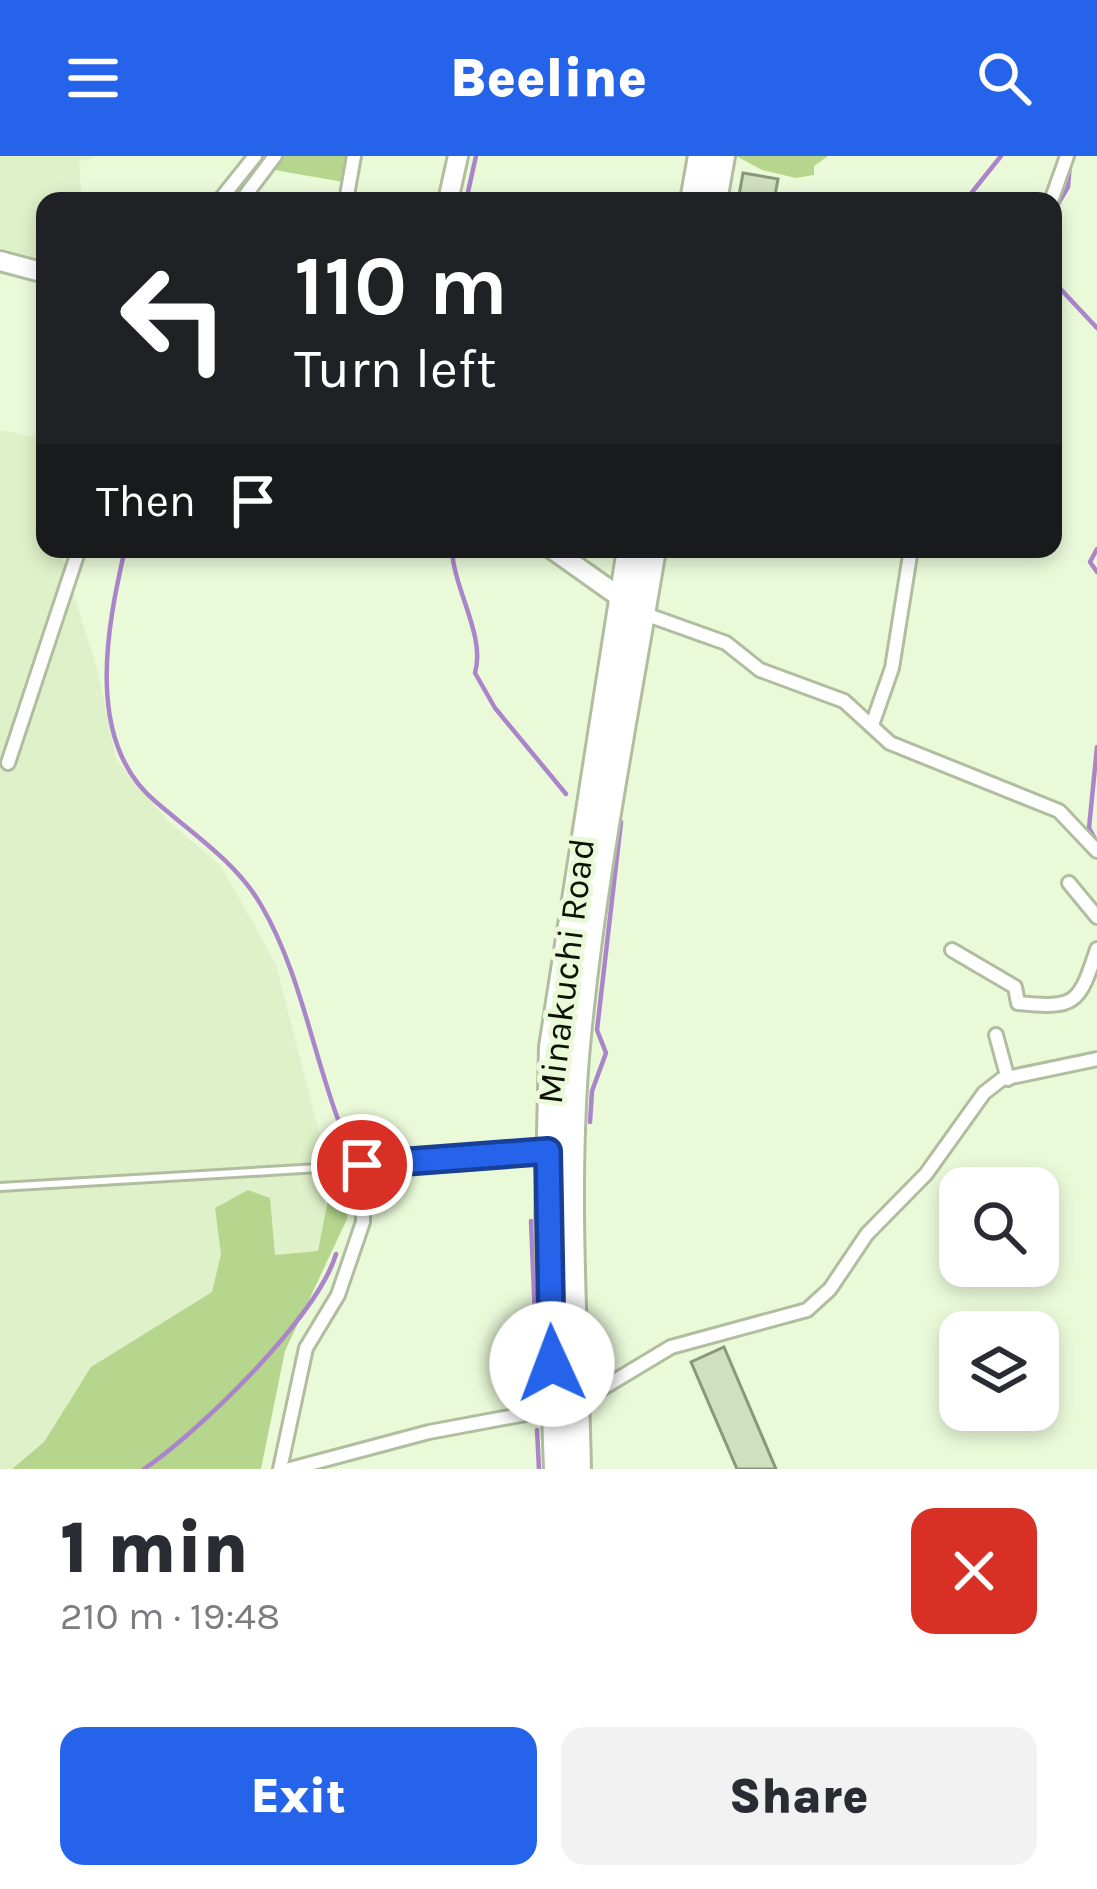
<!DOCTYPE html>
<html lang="en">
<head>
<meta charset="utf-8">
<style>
  :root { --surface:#fff; --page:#f2f2f3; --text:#2b2b33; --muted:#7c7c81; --accent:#2563eb }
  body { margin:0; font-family:Karla,sans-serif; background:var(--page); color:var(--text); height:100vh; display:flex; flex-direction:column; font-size:45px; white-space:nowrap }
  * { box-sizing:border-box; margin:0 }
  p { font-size:39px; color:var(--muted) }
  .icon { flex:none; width:66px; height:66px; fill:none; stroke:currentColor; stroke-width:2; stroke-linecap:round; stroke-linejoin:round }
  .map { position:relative; height:1313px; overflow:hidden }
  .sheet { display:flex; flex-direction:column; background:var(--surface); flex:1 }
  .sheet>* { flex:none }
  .guide { position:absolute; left:36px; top:36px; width:1026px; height:366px; border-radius:24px; box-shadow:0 6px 18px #0003; background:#202124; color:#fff; overflow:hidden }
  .tools { position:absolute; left:939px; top:1011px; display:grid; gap:24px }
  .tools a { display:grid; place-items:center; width:120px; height:120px; border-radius:24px; background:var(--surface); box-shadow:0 6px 18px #0003; font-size:60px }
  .pin { position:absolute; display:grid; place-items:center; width:102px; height:102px; color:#fff; margin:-51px; border:6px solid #fff; border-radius:50%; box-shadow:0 3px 12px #0007 }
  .me { position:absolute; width:132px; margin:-66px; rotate:358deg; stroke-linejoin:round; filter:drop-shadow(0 0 9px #0008) }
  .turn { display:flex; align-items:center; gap:42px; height:252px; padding:0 60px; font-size:54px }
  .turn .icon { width:156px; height:156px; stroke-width:2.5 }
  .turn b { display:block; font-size:84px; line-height:102px }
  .then { display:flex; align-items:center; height:114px; padding:0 60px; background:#0003; gap:24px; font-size:45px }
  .round { display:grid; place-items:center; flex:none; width:126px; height:126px; border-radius:24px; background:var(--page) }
  .overview { display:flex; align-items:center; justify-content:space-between; height:204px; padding:0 60px }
  h1 { font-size:72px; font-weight:800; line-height:90px }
  .cta { display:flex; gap:24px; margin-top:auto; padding:24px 60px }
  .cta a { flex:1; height:138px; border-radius:24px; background:var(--accent); color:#fff; font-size:48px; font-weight:800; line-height:138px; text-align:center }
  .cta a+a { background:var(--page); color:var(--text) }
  header { display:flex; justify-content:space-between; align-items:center; height:156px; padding:0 60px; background:var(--accent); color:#fff; font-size:54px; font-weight:800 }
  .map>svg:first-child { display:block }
</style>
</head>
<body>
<header><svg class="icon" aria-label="menu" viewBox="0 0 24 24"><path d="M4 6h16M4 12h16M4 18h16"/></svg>Beeline<svg class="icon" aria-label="search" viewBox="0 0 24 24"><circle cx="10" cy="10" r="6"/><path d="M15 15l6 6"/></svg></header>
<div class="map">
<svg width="1097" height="1313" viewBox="0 0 1097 1313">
  <rect width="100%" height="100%" fill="#eafad9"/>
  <g fill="#dff1c9">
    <path d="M0 0H97L79 6 82 45H45V105L0 92Z"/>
    <path d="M0 274 45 283V393H60L98 516 116 603 168 665 221 710 276 808 322 988 327 1095 51 1285 20 1313H0Z"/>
  </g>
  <g fill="#b6d68e">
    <path d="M279 0H348L343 26 269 13Z"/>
    <path d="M736 0H828L814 10V19L796 22 762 14Z"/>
    <path d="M336 1002 351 1004 347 1063 285 1195 261 1313H12L44 1286 91 1211 212 1136 221 1098 215 1052 248 1034 270 1042 275 1099 318 1095Z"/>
  </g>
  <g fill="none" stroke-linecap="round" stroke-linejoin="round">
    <g stroke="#aa85c9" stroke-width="4.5">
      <path d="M230 45 265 0"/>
      <path d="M466 45 476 0"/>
      <path d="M965 45 1001 0"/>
      <path d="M1053 56 1068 31 1070 6"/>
      <path d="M1053 125 1097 172"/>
      <path d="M125 393C107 471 84 586 156 646 192 677 237 707 261 749 299 813 313 897 339 966"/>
      <path d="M452 393C453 432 486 480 475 517L495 552 566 638"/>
      <path d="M1097 393 1090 406 1097 416"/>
      <path d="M1096 685 1089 672 1097 591"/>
      <path d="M590 966 592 935 606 897 597 874 621 666"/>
      <path d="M531 1065 538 1233"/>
      <path d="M537 1274 539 1313"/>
      <path d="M144 1313C199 1276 318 1160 336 1098"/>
    </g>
  </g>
  <g fill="#d0dfbf" stroke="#8a987a" stroke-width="3">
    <path d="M743 17 778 23 774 45H738Z"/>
    <path d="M724 1191 776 1313H737L691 1206Z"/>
  </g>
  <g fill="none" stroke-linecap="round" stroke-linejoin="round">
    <g stroke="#b0be9f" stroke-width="12">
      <path id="lane" d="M0 1031 319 1012"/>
    </g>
    <g stroke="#b0be9f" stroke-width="18">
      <g id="street">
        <path d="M219 45 255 0"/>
        <path d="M241 45 275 0"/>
        <path d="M346 45 354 0"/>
        <path d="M1051 45 1067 0"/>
        <path d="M642 457 726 487 760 514 844 545 890 587 1059 655 1097 695"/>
        <path d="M872 569 892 512 911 393"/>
        <path d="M8 607 79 393"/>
        <path d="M1069 727 1097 761"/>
        <path d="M952 794 1015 831 1018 847C1076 853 1079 848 1097 793"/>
        <path d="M996 879 1008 923"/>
        <path d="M319 1012 553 995"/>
        <path d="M578 1247 671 1191 807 1154 830 1133 867 1078 926 1018 984 937 1002 923 1097 903"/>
        <path d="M280 1313 306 1192 338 1139 363 1066 362 1009"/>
        <path d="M290 1313 429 1276 558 1252"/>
      </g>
    </g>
    <g stroke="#b0be9f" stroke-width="24">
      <g id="secondary">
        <path d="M448 45 458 0"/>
        <path d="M0 105 45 117"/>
        <path d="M552 393 631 449"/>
      </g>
    </g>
    <g stroke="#b0be9f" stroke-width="30">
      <g id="highway">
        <path d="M693 45 701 0"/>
        <path d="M714 45 722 0"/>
        <path d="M557 1313 548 1063 552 891 630 393"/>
        <path d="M578 1313C575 1176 565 1038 576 901 591 730 625 562 653 393"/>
      </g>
    </g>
    <use href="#lane" stroke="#fff" stroke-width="6"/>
    <use href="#street" stroke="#fff" stroke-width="12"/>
    <use href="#secondary" stroke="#fff" stroke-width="18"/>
    <use href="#highway" stroke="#fff" stroke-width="24"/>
  </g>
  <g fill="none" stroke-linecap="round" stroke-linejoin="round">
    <g stroke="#184099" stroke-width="30">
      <path id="route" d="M362 1009 548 995 552 1208"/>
    </g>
    <use href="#route" stroke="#2563eb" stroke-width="21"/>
  </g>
  <g text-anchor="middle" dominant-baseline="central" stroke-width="10" stroke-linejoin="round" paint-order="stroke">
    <g font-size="36" fill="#0d1207" stroke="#eafad9">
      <text transform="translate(566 815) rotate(-83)">Minakuchi Road</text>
    </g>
  </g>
</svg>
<div class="tools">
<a><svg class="icon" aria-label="search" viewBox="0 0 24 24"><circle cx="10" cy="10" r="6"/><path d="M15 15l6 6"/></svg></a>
<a><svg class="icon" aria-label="layers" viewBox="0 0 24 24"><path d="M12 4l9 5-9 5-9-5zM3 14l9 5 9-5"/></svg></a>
</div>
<div class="pin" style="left:362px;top:1009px;background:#d93025"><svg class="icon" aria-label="arrive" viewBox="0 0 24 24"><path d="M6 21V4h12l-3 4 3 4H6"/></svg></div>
<svg class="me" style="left:552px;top:1208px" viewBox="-20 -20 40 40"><circle r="19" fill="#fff"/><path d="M0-13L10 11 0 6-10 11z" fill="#2563eb"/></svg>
<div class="guide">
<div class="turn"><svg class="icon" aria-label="left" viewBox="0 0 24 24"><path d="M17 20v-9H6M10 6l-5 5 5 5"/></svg><div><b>110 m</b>Turn left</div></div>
<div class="then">Then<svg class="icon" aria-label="arrive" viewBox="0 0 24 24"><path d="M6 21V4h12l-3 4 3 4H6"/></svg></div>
</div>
</div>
<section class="sheet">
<div class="overview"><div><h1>1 min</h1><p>210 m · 19:48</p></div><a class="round" style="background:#d93025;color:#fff"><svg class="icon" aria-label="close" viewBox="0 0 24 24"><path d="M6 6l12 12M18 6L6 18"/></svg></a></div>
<div class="cta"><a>Exit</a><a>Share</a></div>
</section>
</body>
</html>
